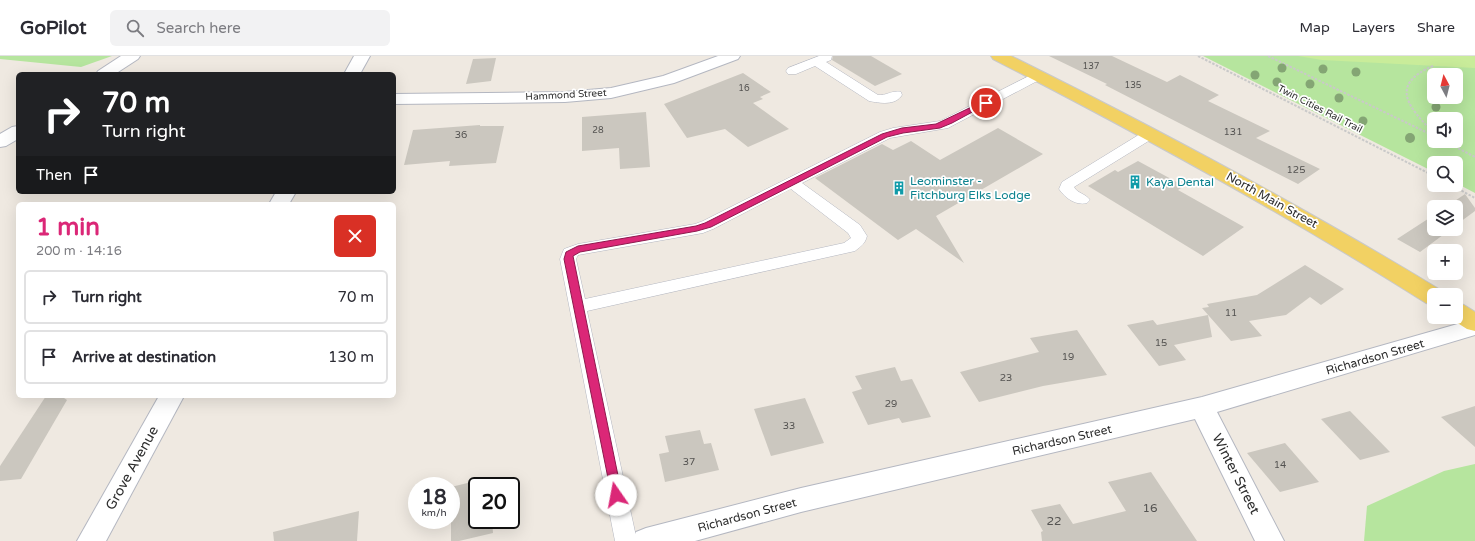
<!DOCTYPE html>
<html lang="en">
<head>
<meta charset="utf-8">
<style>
  :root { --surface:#fff; --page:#f2f2f3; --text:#2b2b33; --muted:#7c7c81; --line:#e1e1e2; --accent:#db2777 }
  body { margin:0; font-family:"Varela Round",sans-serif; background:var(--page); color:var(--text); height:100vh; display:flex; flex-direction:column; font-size:15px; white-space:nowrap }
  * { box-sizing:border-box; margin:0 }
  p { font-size:13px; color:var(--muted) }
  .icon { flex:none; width:22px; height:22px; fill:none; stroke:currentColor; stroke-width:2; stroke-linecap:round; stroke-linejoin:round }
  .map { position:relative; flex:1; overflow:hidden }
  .side { position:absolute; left:16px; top:146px; width:380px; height:196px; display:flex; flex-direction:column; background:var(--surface); border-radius:6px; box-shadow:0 4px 16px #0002 }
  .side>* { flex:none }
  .hud { position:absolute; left:16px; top:16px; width:380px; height:122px; border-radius:6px; box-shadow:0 4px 16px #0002; background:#202124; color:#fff; overflow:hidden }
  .needle { width:26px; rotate:353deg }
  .fabs { position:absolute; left:1427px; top:12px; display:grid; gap:8px }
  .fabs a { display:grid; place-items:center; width:36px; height:36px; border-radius:6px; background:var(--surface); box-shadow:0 4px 16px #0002; font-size:20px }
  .speed { position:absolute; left:408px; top:421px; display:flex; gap:8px; font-size:20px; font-weight:700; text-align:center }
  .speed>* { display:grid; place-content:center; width:52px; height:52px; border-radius:50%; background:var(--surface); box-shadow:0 4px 16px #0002; line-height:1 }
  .speed small { font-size:10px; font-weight:400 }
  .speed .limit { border:2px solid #111; border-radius:6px; background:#fff; color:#111 }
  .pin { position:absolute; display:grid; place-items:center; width:34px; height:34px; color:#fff; margin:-17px; border:2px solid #fff; border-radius:50%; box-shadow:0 1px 4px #0007 }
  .me { position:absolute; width:44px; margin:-22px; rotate:348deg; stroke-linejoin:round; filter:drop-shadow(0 0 3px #0008) }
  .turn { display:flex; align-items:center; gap:14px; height:84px; padding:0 20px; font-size:18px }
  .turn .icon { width:52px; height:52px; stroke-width:2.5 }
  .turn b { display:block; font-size:28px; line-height:34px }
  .then { display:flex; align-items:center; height:38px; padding:0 20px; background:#0003; gap:8px; font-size:15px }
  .round { display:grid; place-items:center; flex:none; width:42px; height:42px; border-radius:6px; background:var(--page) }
  .headline { display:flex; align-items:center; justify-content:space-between; height:68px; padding:0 20px }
  h1 { font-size:24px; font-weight:700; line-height:30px; color:var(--accent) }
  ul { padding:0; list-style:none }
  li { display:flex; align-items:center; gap:12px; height:54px; margin:0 8px 6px; padding:0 12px; border:2px solid var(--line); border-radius:6px }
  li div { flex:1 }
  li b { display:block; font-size:15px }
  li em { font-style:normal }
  header { display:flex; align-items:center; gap:24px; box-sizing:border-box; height:56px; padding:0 20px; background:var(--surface); border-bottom:1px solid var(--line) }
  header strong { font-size:19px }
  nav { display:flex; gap:22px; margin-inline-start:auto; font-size:14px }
  .search { width:280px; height:36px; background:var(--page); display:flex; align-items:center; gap:10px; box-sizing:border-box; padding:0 14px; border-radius:6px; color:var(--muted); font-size:15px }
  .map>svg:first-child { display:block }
</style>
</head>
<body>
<header>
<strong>GoPilot</strong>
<div class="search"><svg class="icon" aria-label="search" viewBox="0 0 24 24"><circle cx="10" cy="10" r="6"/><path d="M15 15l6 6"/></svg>Search here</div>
<nav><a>Map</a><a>Layers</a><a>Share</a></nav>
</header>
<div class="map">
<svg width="1475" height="485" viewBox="0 0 1475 485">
  <rect width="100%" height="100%" fill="#efe9e1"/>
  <g fill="#b6e59e" fill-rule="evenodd">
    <path d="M0 0H112L81 11 0 3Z"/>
    <path d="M1203 0H1475V137L1456 127V107H1434V116ZM1434 19H1456V41H1434ZM1434 63H1456V85H1434Z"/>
    <path d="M1475 408V485H1364L1367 450 1444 415Z"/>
  </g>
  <path fill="#c9ec9a" d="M1298 0H1475V12L1322 4Z"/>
  <g fill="#cbc7bf">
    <path d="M833 0H871L902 18 875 30 832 4Z"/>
    <path d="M1049 0H1112L1167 26 1180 19 1219 39 1208 45 1270 75 1256 82 1320 113 1298 128 1105 29 1107 28Z"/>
    <path d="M496 2 491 25 466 28 473 3Z"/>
    <path d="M743 17 771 36 760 41 763 43 753 47 789 73 748 91 725 73 687 82 664 48Z"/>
    <path d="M646 56 650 111 620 113 619 92 582 95V61Z"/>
    <path d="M480 69V70H504L496 107 449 110 450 105 404 109 413 74Z"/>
    <path d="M998 72 1043 98 936 160 964 207 916 173 898 184 815 122 882 88 893 94 911 85 940 104Z"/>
    <path d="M1138 105 1184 130 1178 134 1244 171 1203 200 1088 130 1115 114 1118 116Z"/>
    <path d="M1465 138 1475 152V155L1456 169V151H1446Z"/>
    <path d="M1434 159V173H1451L1420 196 1397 183Z"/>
    <path d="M1305 209 1344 233 1321 249 1310 241 1286 259 1249 265 1262 280 1231 285 1202 252 1209 251 1207 248 1257 239Z"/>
    <path d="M1208 259 1212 281 1174 289 1186 304 1159 310 1127 269 1153 264 1157 269Z"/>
    <path d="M1077 274 1107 319 1043 330 979 346 960 316 1039 296 1030 282Z"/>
    <path d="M895 311 901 325 912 323 931 361 902 367 899 362 868 369 852 336 862 333 855 320Z"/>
    <path d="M46 340H61L67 344 21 423 0 425V410Z"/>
    <path d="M805 342 824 387 771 400 754 353Z"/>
    <path d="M1475 350V391L1441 361Z"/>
    <path d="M1350 355 1390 396 1360 404 1321 363Z"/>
    <path d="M700 374 704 388 711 387 719 414 665 426 659 398 669 396 665 380Z"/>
    <path d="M1285 387 1319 426 1280 436 1247 397Z"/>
    <path d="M1151 416 1197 485H1042L1041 476 1043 475 1031 454 1060 448 1073 468 1126 455 1108 426Z"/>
    <path d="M488 422 489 430H477V464H492L493 477 459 485H451V431Z"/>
    <path d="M359 455 357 485H274L273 476Z"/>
  </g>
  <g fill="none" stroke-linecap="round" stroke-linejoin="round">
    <g stroke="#b4b7c1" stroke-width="1">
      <g id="service">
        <path d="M819 0H832L831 4 826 6 878 39C886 40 892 34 901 36L902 39C895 50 880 47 869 45L815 10 796 18H788L786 15 788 12Z"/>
        <path d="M1037 16 1041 17 1043 20 1041 23 948 72 890 82 802 127 860 169 867 180C865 188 861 190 855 195L587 255 637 485H615L560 203 564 193 578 188 695 168 703 165 880 76 893 72 940 65ZM791 133 848 177 851 182 844 187 585 243 576 203 578 199 703 177 713 173Z"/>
        <path d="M1150 74 1155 75 1157 78 1155 81 1074 131C1077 137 1086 138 1090 144L1087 147C1076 150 1065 142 1059 133L1062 126 1145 75Z"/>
      </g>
    </g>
    <g stroke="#b4b7c1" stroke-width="2">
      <g id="minor">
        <path d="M718 0H740L738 3 674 27 611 42 565 46 394 48V38L565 36 611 32 663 20Z"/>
        <path d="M1475 263V279L1217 356 1284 485H1255L1195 363 801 456 695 485H632L636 476 646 472 801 432 1202 341Z"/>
      </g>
    </g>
    <g stroke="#b4b7c1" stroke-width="2">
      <g id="tertiary">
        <path d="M121 0H140L138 3 115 18H96L98 15Z"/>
        <path d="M354 0H370L360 18H344Z"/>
        <path d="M18 70V83L6 90 0 91V78L12 71Z"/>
        <path d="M276 136H296L289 148H269Z"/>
        <path d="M159 340H184L106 485H77Z"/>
      </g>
    </g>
    <g stroke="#c9c9c9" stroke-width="2">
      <g id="primary">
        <path d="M991 0H1011C1158 73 1302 150 1442 235L1444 239H1434V249L1426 247C1286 158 1141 79 993 3Z"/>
        <path d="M1456 247 1464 249 1475 256V275L1467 273 1448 261H1456Z"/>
      </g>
    </g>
    <g stroke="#c9c9c9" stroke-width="2" stroke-dasharray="2.5 1.5" stroke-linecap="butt">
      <path d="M1198 0 1434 120"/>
      <path d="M1268 0 1434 80"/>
      <path d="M1433 10C1388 29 1409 52 1434 77"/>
      <path d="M1444 85 1475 101"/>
      <path d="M1451 129 1475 142"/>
    </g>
    <use href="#service" fill="#fff" fill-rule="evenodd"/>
    <use href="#minor" fill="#fff" fill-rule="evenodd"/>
    <use href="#tertiary" fill="#fff" fill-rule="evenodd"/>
    <use href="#primary" fill="#f2d163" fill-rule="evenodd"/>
  </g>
  <g fill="#84a574">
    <circle cx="1282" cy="12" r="4.5"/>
    <circle cx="1323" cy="13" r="4.5"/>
    <circle cx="1356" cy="16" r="4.5"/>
    <circle cx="1255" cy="19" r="4.5"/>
    <circle cx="1277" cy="26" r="4.5"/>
    <circle cx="1310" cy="28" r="4.5"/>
    <circle cx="1339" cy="42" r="4.5"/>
    <circle cx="1436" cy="51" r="4.5"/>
    <circle cx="1363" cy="65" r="4.5"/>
    <circle cx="1410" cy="82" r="5"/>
  </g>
  <path fill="#db2777" stroke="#8e194d" d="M984 45 989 47 952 67 940 72 903 77 887 81 711 171 697 175 580 196 573 200 622 439 620 442 616 444 612 442 564 203 566 196 578 190 696 170 705 167 882 78 902 72 936 68Z"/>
  <defs>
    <g id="building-bare" transform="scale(1.08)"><path d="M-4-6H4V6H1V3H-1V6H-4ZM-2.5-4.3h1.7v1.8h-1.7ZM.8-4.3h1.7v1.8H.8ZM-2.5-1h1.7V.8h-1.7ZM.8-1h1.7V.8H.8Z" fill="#0f9aa8" stroke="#fff" stroke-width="2.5" paint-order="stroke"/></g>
  </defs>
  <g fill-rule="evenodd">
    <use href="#building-bare" x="1135" y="126"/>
    <use href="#building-bare" x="899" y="132"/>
  </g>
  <g text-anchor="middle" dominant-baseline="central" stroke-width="3.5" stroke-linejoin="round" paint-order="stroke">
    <g font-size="9" fill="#555452">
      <text x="1091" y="10">137</text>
      <text x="1133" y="29">135</text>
      <text x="744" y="32">16</text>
      <text x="598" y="74">28</text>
    </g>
    <g font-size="10" fill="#2e2e2e" stroke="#fff">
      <text transform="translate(566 39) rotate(-3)">Hammond Street</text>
      <text transform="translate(1320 53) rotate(27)">Twin Cities Rail Trail</text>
    </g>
    <g font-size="10" fill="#555452">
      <text x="1233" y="76">131</text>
      <text x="461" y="79">36</text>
      <text x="1296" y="114">125</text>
      <text x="1231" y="257">11</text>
      <text x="1161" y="287">15</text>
      <text x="1068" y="301">19</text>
      <text x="1006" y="322">23</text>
      <text x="891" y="348">29</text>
      <text x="789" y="370">33</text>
      <text x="689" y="406">37</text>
      <text x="1280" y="409">14</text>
    </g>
    <g font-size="12" fill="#0d838f" stroke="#fff" text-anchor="start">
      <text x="910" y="125">Leominster -<tspan x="910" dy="14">Fitchburg Elks Lodge</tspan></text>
      <text x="1146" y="126">Kaya Dental</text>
    </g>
    <g font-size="12" fill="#2e2e2e" stroke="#fff">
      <text transform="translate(1272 144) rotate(29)">North Main Street</text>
      <text transform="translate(1375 301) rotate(-16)">Richardson Street</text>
      <text transform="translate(1062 384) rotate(-13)">Richardson Street</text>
      <text transform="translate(747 459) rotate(-15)">Richardson Street</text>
    </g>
    <g font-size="12" fill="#555452">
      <text x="1150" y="452">16</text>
      <text x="1054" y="465">22</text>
    </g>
    <g font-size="14" fill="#2e2e2e" stroke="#fff">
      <text transform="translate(132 412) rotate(-61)">Grove Avenue</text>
      <text transform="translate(1236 418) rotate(63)">Winter Street</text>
    </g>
  </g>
</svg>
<div class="fabs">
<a><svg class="needle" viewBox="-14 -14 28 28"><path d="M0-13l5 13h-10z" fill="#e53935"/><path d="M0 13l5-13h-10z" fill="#7c7c81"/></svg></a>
<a><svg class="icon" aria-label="sound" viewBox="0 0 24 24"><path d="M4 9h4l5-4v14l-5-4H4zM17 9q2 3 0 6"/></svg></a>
<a><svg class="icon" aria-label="search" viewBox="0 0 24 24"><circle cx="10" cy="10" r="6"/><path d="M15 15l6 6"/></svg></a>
<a><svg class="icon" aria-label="layers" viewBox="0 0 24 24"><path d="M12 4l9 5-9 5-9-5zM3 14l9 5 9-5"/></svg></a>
<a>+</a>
<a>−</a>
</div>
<div class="speed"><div>18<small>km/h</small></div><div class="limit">20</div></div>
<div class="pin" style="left:986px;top:47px;background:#d93025"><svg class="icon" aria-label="arrive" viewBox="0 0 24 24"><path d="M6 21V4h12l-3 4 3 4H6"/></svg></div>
<svg class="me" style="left:616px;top:439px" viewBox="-20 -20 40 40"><circle r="19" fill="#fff"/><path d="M0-13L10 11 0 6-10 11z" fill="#db2777"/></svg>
<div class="hud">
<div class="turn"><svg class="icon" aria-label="right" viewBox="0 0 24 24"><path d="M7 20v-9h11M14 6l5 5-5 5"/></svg><div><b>70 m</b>Turn right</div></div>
<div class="then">Then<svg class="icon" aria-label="arrive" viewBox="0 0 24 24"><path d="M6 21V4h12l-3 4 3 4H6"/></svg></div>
</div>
<section class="side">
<div class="headline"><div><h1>1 min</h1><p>200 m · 14:16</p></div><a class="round" style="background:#d93025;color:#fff"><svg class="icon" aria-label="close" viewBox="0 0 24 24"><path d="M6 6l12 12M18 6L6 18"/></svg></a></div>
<ul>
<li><svg class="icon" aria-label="right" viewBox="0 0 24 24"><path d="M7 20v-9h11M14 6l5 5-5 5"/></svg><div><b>Turn right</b></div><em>70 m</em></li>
<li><svg class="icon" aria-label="arrive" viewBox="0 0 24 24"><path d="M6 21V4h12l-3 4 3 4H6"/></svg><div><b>Arrive at destination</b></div><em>130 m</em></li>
</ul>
</section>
</div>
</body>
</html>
